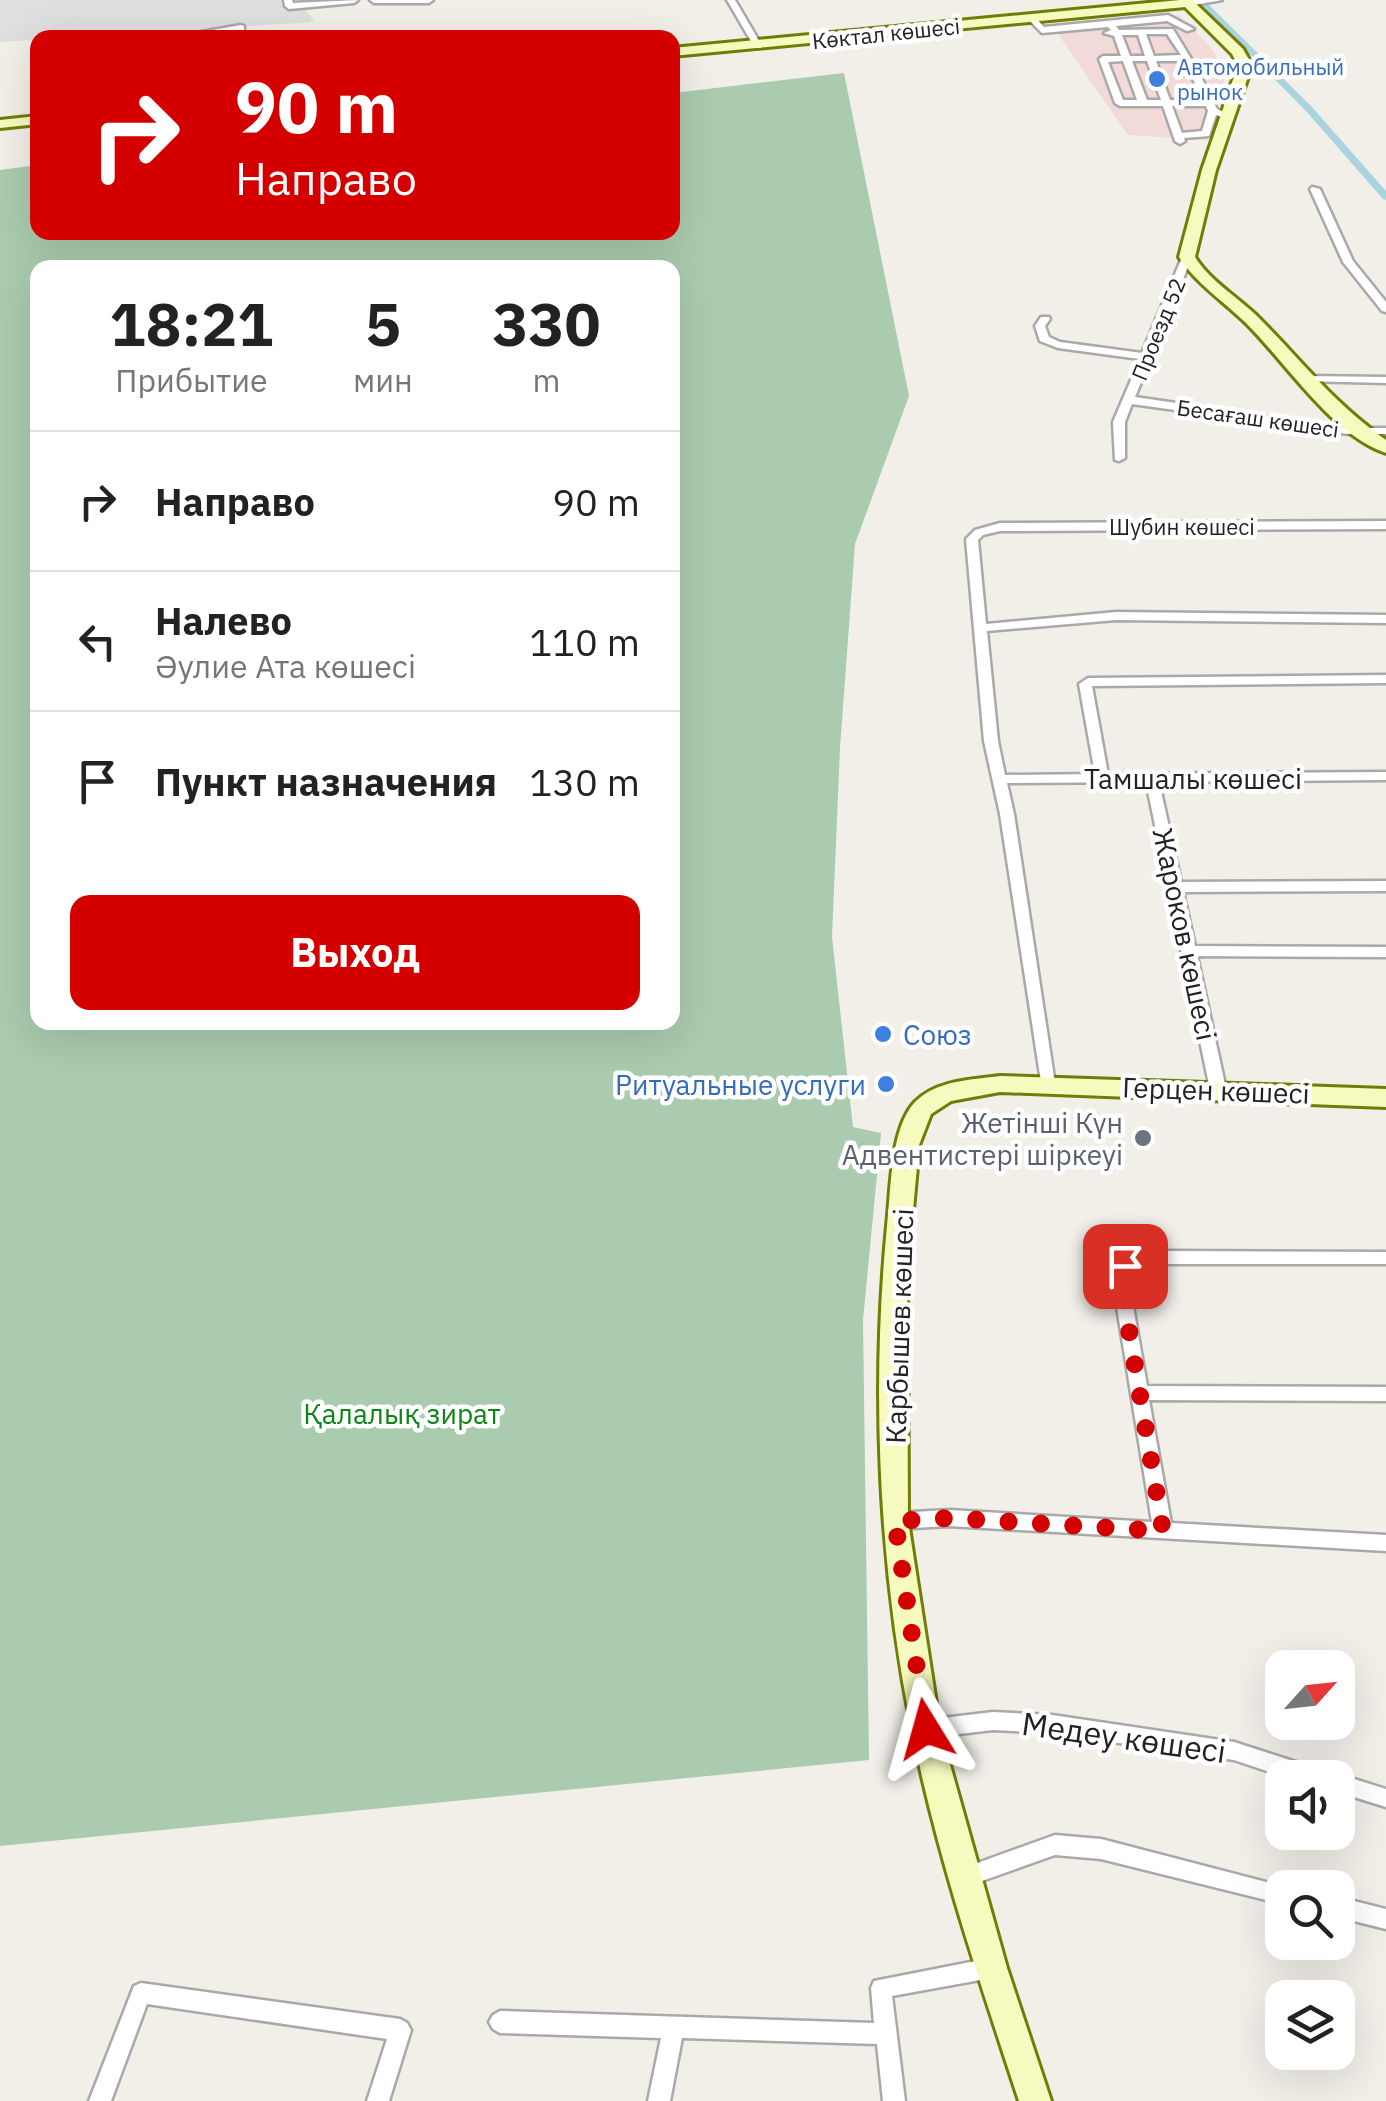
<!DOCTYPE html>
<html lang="ru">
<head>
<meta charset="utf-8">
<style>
  :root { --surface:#fff; --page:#f2f2f2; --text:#222; --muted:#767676; --line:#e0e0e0; --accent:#d40000 }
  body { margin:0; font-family:"IBM Plex Sans",sans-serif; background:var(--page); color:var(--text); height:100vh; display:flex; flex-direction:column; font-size:38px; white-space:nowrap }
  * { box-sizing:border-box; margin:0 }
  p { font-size:32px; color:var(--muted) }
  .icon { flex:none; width:55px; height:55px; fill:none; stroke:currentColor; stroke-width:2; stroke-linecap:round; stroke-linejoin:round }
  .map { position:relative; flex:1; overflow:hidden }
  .details { position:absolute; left:30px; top:260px; width:650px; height:770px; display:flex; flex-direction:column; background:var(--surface); border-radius:20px; box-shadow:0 10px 40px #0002 }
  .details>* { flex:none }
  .guide { position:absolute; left:30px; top:30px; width:650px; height:210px; border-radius:20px; box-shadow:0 10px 40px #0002; background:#d40000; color:#fff; overflow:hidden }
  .needle { width:65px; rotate:63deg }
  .fabs { position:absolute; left:1265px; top:1650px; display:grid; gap:20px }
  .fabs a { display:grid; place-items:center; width:90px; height:90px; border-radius:20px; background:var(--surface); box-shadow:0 10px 40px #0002; font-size:50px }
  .pin { position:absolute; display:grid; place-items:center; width:85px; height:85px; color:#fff; margin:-42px; border-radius:20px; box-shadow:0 5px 15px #0006 }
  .me { position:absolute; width:110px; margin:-55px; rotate:352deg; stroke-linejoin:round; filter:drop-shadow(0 0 8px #0008) }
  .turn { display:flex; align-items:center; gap:35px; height:210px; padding:0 40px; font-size:45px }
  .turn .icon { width:130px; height:130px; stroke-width:2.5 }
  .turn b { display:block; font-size:70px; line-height:85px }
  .eta { display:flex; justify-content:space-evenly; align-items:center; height:170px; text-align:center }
  .eta b { font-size:60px; font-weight:800; line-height:70px }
  .primary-button { display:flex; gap:20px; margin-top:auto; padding:20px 40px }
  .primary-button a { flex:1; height:115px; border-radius:20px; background:var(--accent); color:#fff; font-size:40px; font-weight:800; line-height:115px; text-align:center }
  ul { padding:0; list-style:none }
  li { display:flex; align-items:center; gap:30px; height:140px; padding:0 40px; border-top:2px solid var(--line) }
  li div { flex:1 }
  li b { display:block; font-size:38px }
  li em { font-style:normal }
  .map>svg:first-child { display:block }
</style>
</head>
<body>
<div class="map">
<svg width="1386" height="2101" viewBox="0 0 1386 2101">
  <rect width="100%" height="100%" fill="#f2efe9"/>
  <path fill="#e0dfdf" d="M0 0H300L314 22 0 42Z"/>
  <path fill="#f2dad9" d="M1178 15 1210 46 1223 67 1224 82 1207 140 1128 135 1053 27Z"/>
  <path fill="#aacbaf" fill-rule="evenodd" d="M844 73 909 396 855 544 840 748 832 937 853 1127 881 1133 863 1320 869 1760 0 1846V170L37 165 38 232H672L673 93ZM38 268H672V1022H38Z"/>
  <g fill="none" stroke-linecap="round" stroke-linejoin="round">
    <path fill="#aad3df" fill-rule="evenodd" d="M1206 2 1311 106 1386 191V200L1383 199 1305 110 1203 7 1202 5Z"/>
    <g stroke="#a9a9a9" stroke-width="5">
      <g id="street">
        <path d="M284 0H292L293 3 358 0 354 3 289 9 285 6Z"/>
        <path d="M370 0H433L429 3H374Z"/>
        <path d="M727 0H735L762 46 761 48H755Z"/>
        <path d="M1193 0H1222L1188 6 1184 3Z"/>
        <path d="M1168 15 1194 29 1187 31 1167 21 1116 26 1119 30 1173 29 1196 67 1217 109 1233 116 1228 119 1216 115 1209 136 1184 138 1185 141 1180 144 1175 141 1163 106H1120L1115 103 1099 59 1103 56H1121L1114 36 1104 33 1111 30 1108 27 1042 33 1027 18 1034 16 1044 27ZM1146 34H1167L1181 55 1154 56ZM1122 35H1138L1145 56H1130ZM1123 61 1137 100H1123L1108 62ZM1132 61H1147L1161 100H1147ZM1156 61H1184L1203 100H1170ZM1172 106H1206L1208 111 1202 131 1182 133Z"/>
        <path d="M241 25 244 26V30L193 38H167Z"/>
        <path d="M1312 187 1320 189 1353 261 1386 302V312L1382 311 1343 262 1310 189Z"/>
        <path d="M1183 255 1192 257 1135 397 1348 428H1386V434H1348L1132 404 1125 422V458L1119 461 1115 460 1113 422 1140 359 1058 348 1040 341 1035 326 1041 317H1049L1050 319 1045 326 1049 337 1060 342 1142 353Z"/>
        <path d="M1306 376 1386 377V383L1302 381 1301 379Z"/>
        <path d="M1386 521V529L1000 531 983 535 978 540 986 624 1116 612 1386 615V623L1116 620 987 631 998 741 1005 775 1095 774 1079 684 1088 678 1386 675V683L1092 686 1108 774 1386 772V780L1159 782 1181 882 1386 881V891L1183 892 1195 946 1386 947V957L1197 956 1226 1089 1223 1093H1213L1210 1089 1146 782 1007 783 1014 814 1055 1084 1052 1088H1042L1000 814 984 741 966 539 975 530 1000 523Z"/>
        <path d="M1168 1251 1386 1252V1264H1138L1133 1269 1130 1289 1147 1386 1386 1387V1401L1149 1400 1171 1523 1386 1535V1551L949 1526 895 1529 889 1527 886 1521 889 1515 895 1513 949 1510 1152 1522 1114 1289 1117 1266 1128 1253Z"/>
        <path d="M993 1712 1052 1715 1234 1742 1318 1769 1325 1771 1328 1778H1288L1234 1760 1052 1733 993 1730 926 1738 919 1735 916 1729 919 1723 926 1720Z"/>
        <path d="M1338 1774 1386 1789V1807L1338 1792V1778H1331Z"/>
        <path d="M1055 1835 1101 1839 1289 1888H1282V1904L1101 1859 1055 1855 965 1887 958 1884 955 1877 958 1870Z"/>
        <path d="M1338 1897 1386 1909V1929L1338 1917Z"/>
        <path d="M991 1958 998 1961 1001 1968 998 1975 991 1978 892 1996 905 2101H883L877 2044 682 2038 670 2101H648L661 2038 500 2033 493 2029 489 2022 493 2015 500 2011 874 2023 871 1988 874 1981Z"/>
        <path d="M141 1983 400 2019 407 2023 411 2030 389 2101H367L387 2039 147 2004 111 2101H89L134 1986Z"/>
      </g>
    </g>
    <g stroke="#707d05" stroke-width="6">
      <g id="secondary">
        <path d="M1180 0H1192L1243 49 1252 65 1216 170 1195 257C1210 281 1236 296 1257 316 1302 361 1333 403 1386 440V453C1332 435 1285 361 1245 322 1222 300 1197 284 1179 257L1202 170 1238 65 1232 54 1185 7 672 56V48Z"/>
        <path d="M38 116V124L0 128V120Z"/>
        <path d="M1000 1076 1386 1089V1107L1000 1092 951 1101 931 1114 919 1145 907 1275 908 1521 940 1729 1007 1968 1051 2101H1019C979 1979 937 1856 912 1730 879 1567 871 1391 887 1226 891 1192 890 1128 915 1102 937 1080 971 1080 1000 1076Z"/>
      </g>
    </g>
    <use href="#street" fill="#fff" fill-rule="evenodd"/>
    <use href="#secondary" fill="#f7fabf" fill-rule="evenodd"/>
  </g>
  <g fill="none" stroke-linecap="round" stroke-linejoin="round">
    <path stroke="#d40000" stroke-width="18" stroke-dasharray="0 32.4" d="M926 1729 895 1521 950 1518 1163 1531 1122 1289 1125 1266"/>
  </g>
  <g fill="#3f7fe0" stroke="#fff" stroke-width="4">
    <circle cx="1157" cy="79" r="10"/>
    <circle cx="883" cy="1034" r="10"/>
    <circle cx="886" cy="1084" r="10"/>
  </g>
  <circle fill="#6b7280" stroke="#fff" stroke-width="4" cx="1143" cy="1138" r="10"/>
  <g text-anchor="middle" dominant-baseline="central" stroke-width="9" stroke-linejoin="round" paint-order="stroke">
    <g font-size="22" fill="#222" stroke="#fff">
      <text transform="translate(886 33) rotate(-6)">Көктал көшесі</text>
      <text transform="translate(1158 329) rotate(-68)">Проезд 52</text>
      <text transform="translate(1258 418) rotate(8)">Бесағаш көшесі</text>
      <text x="1182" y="526">Шубин көшесі</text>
    </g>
    <g font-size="22" fill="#366cbe" stroke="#fff" text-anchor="start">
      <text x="1177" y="66">Автомобильный<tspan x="1177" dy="25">рынок</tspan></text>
    </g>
    <g font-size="28" fill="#222" stroke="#fff">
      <text x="1193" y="778">Тамшалы көшесі</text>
      <text transform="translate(1185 934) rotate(78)">Жароков көшесі</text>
      <text transform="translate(1216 1090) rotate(2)">Герцен көшесі</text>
      <text transform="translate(899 1326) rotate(-88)">Карбышев көшесі</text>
    </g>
    <g font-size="28" fill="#366cbe" stroke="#fff" text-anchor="start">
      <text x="903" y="1034">Союз</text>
      <text x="866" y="1084" text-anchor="end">Ритуальные услуги</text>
    </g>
    <g font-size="28" fill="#5b616d" stroke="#fff" text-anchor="end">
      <text x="1123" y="1122">Жетінші Күн<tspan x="1123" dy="32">Адвентистері шіркеуі</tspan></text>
    </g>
    <g font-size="28" fill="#0c8416" stroke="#fff">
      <text x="402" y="1413">Қалалық зират</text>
    </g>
    <g font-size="32" fill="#222" stroke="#fff">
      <text transform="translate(1124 1737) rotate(8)">Медеу көшесі</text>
    </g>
  </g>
</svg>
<div class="fabs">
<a><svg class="needle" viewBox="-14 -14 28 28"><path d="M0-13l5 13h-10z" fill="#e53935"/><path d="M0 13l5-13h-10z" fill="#767676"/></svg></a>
<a><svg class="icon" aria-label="sound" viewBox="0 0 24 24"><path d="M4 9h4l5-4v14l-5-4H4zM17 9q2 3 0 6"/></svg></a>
<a><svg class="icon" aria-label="search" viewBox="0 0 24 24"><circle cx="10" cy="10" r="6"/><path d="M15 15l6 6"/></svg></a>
<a><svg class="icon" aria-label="layers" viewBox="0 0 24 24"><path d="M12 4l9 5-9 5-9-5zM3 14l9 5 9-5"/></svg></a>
</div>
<div class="pin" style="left:1125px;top:1266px;background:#d93025"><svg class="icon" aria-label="arrive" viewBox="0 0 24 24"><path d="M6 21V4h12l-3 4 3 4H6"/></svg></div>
<svg class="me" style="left:926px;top:1729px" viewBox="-20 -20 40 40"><path d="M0-17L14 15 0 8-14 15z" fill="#d40000" stroke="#fff" stroke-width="4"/></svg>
<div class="guide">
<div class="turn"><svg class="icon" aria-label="right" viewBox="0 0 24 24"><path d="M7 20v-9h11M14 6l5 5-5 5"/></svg><div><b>90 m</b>Направо</div></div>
</div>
<section class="details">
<div class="eta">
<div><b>18:21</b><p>Прибытие</p></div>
<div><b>5</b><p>мин</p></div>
<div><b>330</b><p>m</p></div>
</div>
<ul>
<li><svg class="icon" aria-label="right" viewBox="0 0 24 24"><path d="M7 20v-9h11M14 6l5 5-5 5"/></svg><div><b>Направо</b></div><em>90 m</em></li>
<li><svg class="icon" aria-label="left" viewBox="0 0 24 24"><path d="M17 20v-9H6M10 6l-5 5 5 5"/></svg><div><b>Налево</b><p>Әулие Ата көшесі</p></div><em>110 m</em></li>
<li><svg class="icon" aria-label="arrive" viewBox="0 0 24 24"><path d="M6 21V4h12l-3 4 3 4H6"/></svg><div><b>Пункт назначения</b></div><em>130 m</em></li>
</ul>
<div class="primary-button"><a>Выход</a></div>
</section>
</div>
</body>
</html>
